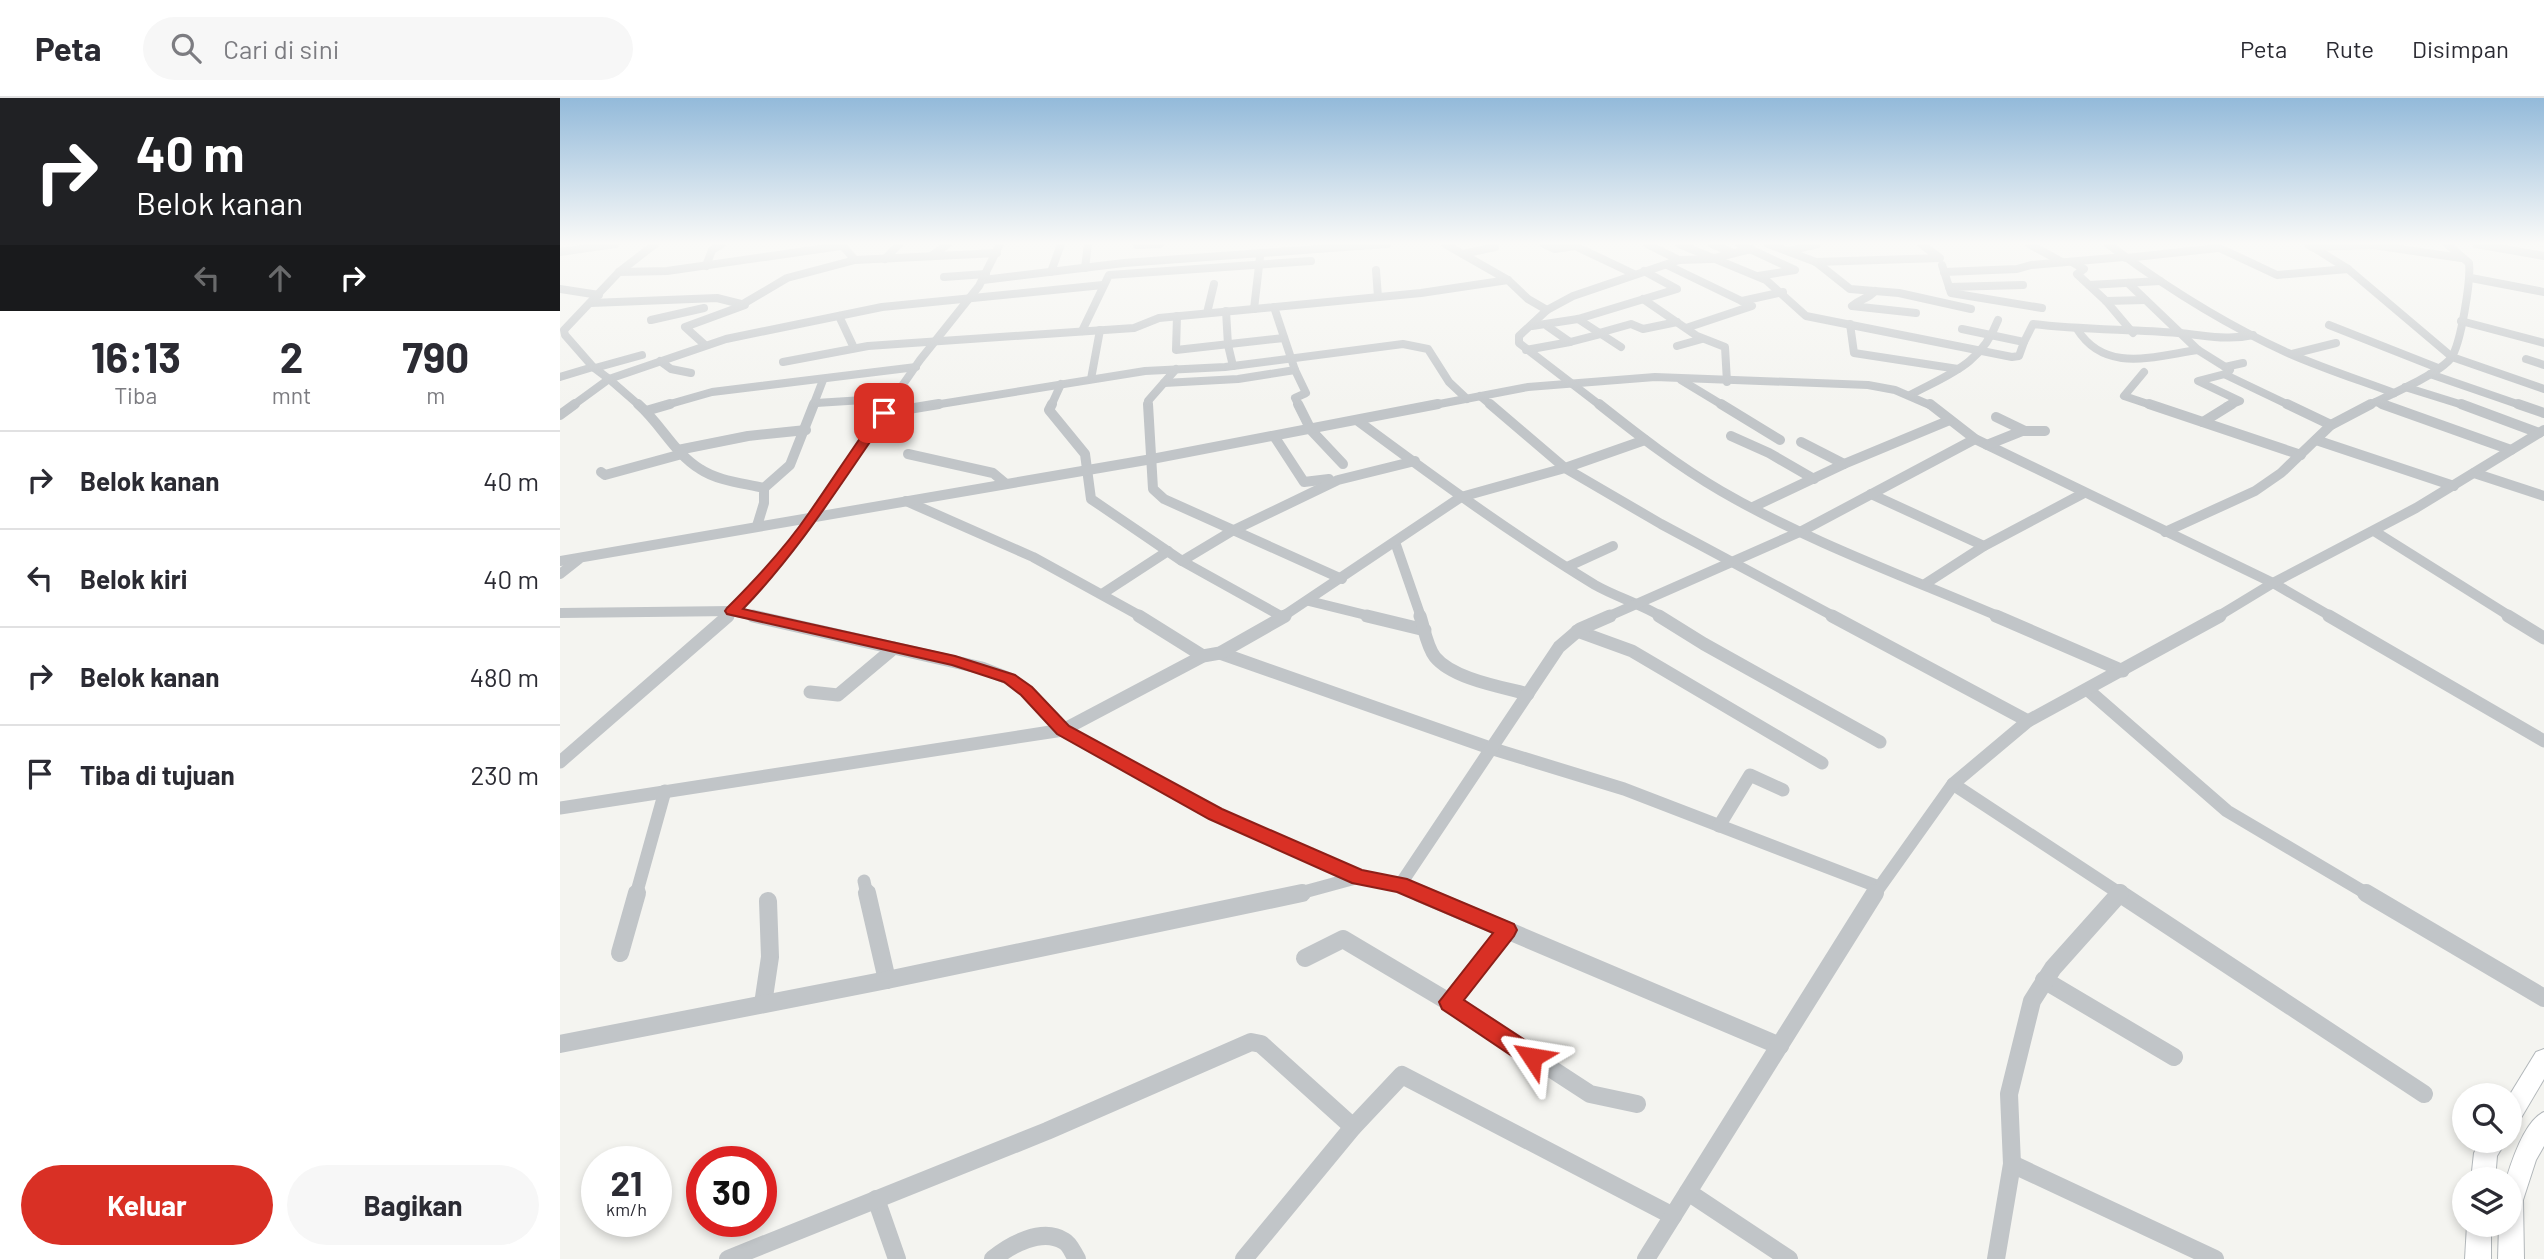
<!DOCTYPE html>
<html lang="id">
<head>
<meta charset="utf-8">
<style>
  :root { --surface:#fff; --page:#f7f7f7; --text:#2b2b33; --muted:#7c7c81; --line:#e1e1e2; --accent:#d93025 }
  body { margin:0; font-family:Barlow,sans-serif; background:var(--page); color:var(--text); height:100vh; display:flex; flex-direction:column; font-size:26px; white-space:nowrap }
  * { box-sizing:border-box; margin:0 }
  p { font-size:23px; color:var(--muted) }
  .icon { flex:none; width:38px; height:38px; fill:none; stroke:currentColor; stroke-width:2; stroke-linecap:round; stroke-linejoin:round }
  .map { position:relative; flex:1; overflow:hidden }
  .panel { display:flex; flex-direction:column; background:var(--surface); width:560px }
  .panel>* { flex:none }
  .banner { background:#202124; color:#fff; overflow:hidden }
  .fabs { position:absolute; left:1892px; top:985px; display:grid; gap:14px }
  .fabs a { display:grid; place-items:center; width:70px; height:70px; border-radius:50%; background:var(--surface); box-shadow:0 4px 10px #0003; font-size:35px }
  .speed { position:absolute; left:21px; top:1048px; display:flex; gap:14px; font-size:35px; font-weight:700; text-align:center }
  .speed>* { display:grid; place-content:center; width:91px; height:91px; border-radius:50%; background:var(--surface); box-shadow:0 4px 10px #0003; line-height:1 }
  .speed small { font-size:18px; font-weight:400 }
  .speed .limit { border:10px solid #d22; background:#fff; color:#111 }
  .pin { position:absolute; display:grid; place-items:center; width:60px; height:60px; color:#fff; margin:-30px; border-radius:14px; box-shadow:0 4px 10px #0006 }
  .me { position:absolute; width:77px; margin:-38px; rotate:303deg; stroke-linejoin:round; filter:drop-shadow(0 0 5px #0008) }
  .turn { display:flex; align-items:center; gap:24px; height:147px; padding:0 21px; font-size:32px }
  .turn .icon { width:91px; height:91px; stroke-width:2.5 }
  .turn b { display:block; font-size:49px; line-height:60px }
  .lanes { display:flex; align-items:center; height:66px; padding:0 21px; background:#0003; justify-content:center; gap:35px; direction:ltr }
  .lanes .off { opacity:.35 }
  .eta { display:flex; justify-content:space-evenly; align-items:center; height:119px; text-align:center }
  .eta b { font-size:42px; font-weight:700; line-height:49px }
  .primary-button { display:flex; gap:14px; margin-top:auto; padding:14px 21px }
  .primary-button a { flex:1; height:80px; border-radius:42px; background:var(--accent); color:#fff; font-size:28px; font-weight:700; line-height:80px; text-align:center }
  .primary-button a+a { background:var(--page); color:var(--text) }
  ul { padding:0; list-style:none }
  li { display:flex; align-items:center; gap:21px; height:98px; padding:0 21px; border-top:2px solid var(--line) }
  li div { flex:1 }
  li b { display:block; font-size:26px }
  li em { font-style:normal }
  header { display:flex; align-items:center; gap:42px; box-sizing:border-box; height:98px; padding:0 35px; background:var(--surface); border-bottom:2px solid var(--line) }
  header strong { font-size:33px }
  nav { display:flex; gap:38px; margin-inline-start:auto; font-size:24px }
  .search { width:490px; height:63px; background:var(--page); display:flex; align-items:center; gap:18px; box-sizing:border-box; padding:0 24px; border-radius:38px; color:var(--muted); font-size:26px }
  main { display:flex; flex:1; min-height:0 }
  .map>svg:first-child { display:block }
</style>
</head>
<body>
<header>
<strong>Peta</strong>
<div class="search"><svg class="icon" aria-label="search" viewBox="0 0 24 24"><circle cx="10" cy="10" r="6"/><path d="M15 15l6 6"/></svg>Cari di sini</div>
<nav><a>Peta</a><a>Rute</a><a>Disimpan</a></nav>
</header>
<main>
<section class="panel">
<div class="banner">
<div class="turn"><svg class="icon" aria-label="right" viewBox="0 0 24 24"><path d="M7 20v-9h11M14 6l5 5-5 5"/></svg><div><b>40 m</b>Belok kanan</div></div>
<div class="lanes"><svg class="icon off" aria-label="left" viewBox="0 0 24 24"><path d="M17 20v-9H6M10 6l-5 5 5 5"/></svg><svg class="icon off" aria-label="ahead" viewBox="0 0 24 24"><path d="M12 20V5M6 11l6-6 6 6"/></svg><svg class="icon" aria-label="right" viewBox="0 0 24 24"><path d="M7 20v-9h11M14 6l5 5-5 5"/></svg></div>
</div>
<div class="eta">
<div><b>16:13</b><p>Tiba</p></div>
<div><b>2</b><p>mnt</p></div>
<div><b>790</b><p>m</p></div>
</div>
<ul>
<li><svg class="icon" aria-label="right" viewBox="0 0 24 24"><path d="M7 20v-9h11M14 6l5 5-5 5"/></svg><div><b>Belok kanan</b></div><em>40 m</em></li>
<li><svg class="icon" aria-label="left" viewBox="0 0 24 24"><path d="M17 20v-9H6M10 6l-5 5 5 5"/></svg><div><b>Belok kiri</b></div><em>40 m</em></li>
<li><svg class="icon" aria-label="right" viewBox="0 0 24 24"><path d="M7 20v-9h11M14 6l5 5-5 5"/></svg><div><b>Belok kanan</b></div><em>480 m</em></li>
<li><svg class="icon" aria-label="arrive" viewBox="0 0 24 24"><path d="M6 21V4h12l-3 4 3 4H6"/></svg><div><b>Tiba di tujuan</b></div><em>230 m</em></li>
</ul>
<div class="primary-button"><a>Keluar</a><a>Bagikan</a></div>
</section>
<div class="map">
<svg width="1984" height="1161" viewBox="0 0 1984 1161">
  <rect width="100%" height="100%" fill="#f4f4f0"/>
  <g fill="none" stroke-linecap="round" stroke-linejoin="round">
    <g stroke="#b2b7ba" stroke-width="2">
      <g id="major">
        <path d="M1984 951V981L1958 1025 1950 1028 1949 998 1976 954Z"/>
        <path d="M1984 1014V1048L1976 1062 1963 1102 1964 1161H1938L1939 1127H1950V1082H1946C1952 1062 1965 1022 1984 1014Z"/>
        <path d="M1920 1043H1946L1937 1058 1935 1082H1911L1914 1055Z"/>
        <path d="M1907 1127H1931V1161H1905Z"/>
      </g>
    </g>
    <g stroke="#c1c5c8" stroke-width="8">
      <path d="M281 146 295 162 437 155"/>
      <path d="M885 146 948 182 968 201 987 212"/>
      <path d="M984 146 995 151 1015 148 1074 176"/>
      <path d="M1119 146 1206 182 1246 218 1452 259 1459 258 1464 244 1402 231"/>
      <path d="M1152 146 1173 155"/>
      <path d="M1179 146 1235 172 1198 178"/>
      <path d="M1208 146 1256 164 1290 191 1339 195 1411 211"/>
      <path d="M1469 146 1502 164"/>
      <path d="M1548 146C1604 188 1664 226 1728 255 1762 270 1799 282 1834 295"/>
      <path d="M1651 146 1717 177 1788 171"/>
      <path d="M1748 146 1788 171 1892 259 1984 291"/>
      <path d="M1916 146 1984 158"/>
      <path d="M577 147 600 146"/>
      <path d="M1752 149 1813 147 1901 160"/>
      <path d="M1229 153 1257 146"/>
      <path d="M0 154 55 146"/>
      <path d="M903 156 935 149"/>
      <path d="M371 158 388 146"/>
      <path d="M1566 160 1658 150"/>
      <path d="M325 161 339 146"/>
      <path d="M1119 162 1151 161 1191 151"/>
      <path d="M1256 164 1380 160 1361 146"/>
      <path d="M1512 164 1524 171 1517 176 1546 203 1573 235"/>
      <path d="M1107 167 1192 208 1126 230"/>
      <path d="M1382 167 1391 195 1482 210"/>
      <path d="M146 168 152 152 162 146"/>
      <path d="M525 170 528 146"/>
      <path d="M816 172 818 199"/>
      <path d="M59 174 107 173 281 148"/>
      <path d="M491 174 501 146"/>
      <path d="M1384 174 1457 171 1471 167 1564 159"/>
      <path d="M384 179 426 176"/>
      <path d="M1911 180 1984 194"/>
      <path d="M423 182 564 165 827 146"/>
      <path d="M1568 185 1638 252 1670 272 1666 277 1731 308"/>
      <path d="M1529 187 1600 183"/>
      <path d="M1389 189 1463 187"/>
      <path d="M0 191 39 197"/>
      <path d="M1315 193C1308 201 1300 201 1292 208L1356 215"/>
      <path d="M1083 201 1137 238 1165 249 1167 284"/>
      <path d="M1182 203 1223 194"/>
      <path d="M1546 203 1585 202"/>
      <path d="M31 205 157 200 185 207 125 229 145 247"/>
      <path d="M183 206 227 180 295 162"/>
      <path d="M714 209 735 272 746 295 735 300 739 308"/>
      <path d="M694 211 700 159"/>
      <path d="M666 213 668 247 673 268"/>
      <path d="M647 215 654 186"/>
      <path d="M279 218 294 250"/>
      <path d="M617 218 616 252 724 240"/>
      <path d="M1018 221 1061 249"/>
      <path d="M91 222 144 210"/>
      <path d="M1901 223 1984 245"/>
      <path d="M1290 226 1294 255 1398 271"/>
      <path d="M1769 227 1878 270"/>
      <path d="M972 228 1018 221 1117 191 1084 173"/>
      <path d="M1517 231C1545 276 1594 258 1638 252"/>
      <path d="M522 233 549 177 751 163"/>
      <path d="M1039 235 1071 226 1083 231 1117 224"/>
      <path d="M1010 244 1041 236"/>
      <path d="M1464 244 1473 226C1521 232 1570 231 1618 235 1645 237 1667 243 1693 237"/>
      <path d="M1117 248 1142 241"/>
      <path d="M966 252 1010 244 987 228"/>
      <path d="M1732 256 1776 245"/>
      <path d="M1966 261 1984 267"/>
      <path d="M100 263 111 271 131 275"/>
      <path d="M223 264 308 248 574 230 599 220 861 195 948 182"/>
      <path d="M1665 269 1683 265"/>
      <path d="M35 270 82 257"/>
      <path d="M1584 274 1564 298 1594 308"/>
      <path d="M1665 276 1638 283 1680 303 1667 308"/>
      <path d="M1870 276 1963 308"/>
      <path d="M0 279 33 269"/>
      <path d="M49 281 166 241 322 209 543 187"/>
      <path d="M49 281 80 308"/>
      <path d="M531 281 540 232"/>
      <path d="M1121 282 1164 308"/>
      <path d="M604 285 678 281 735 272"/>
      <path d="M1845 289 1906 308"/>
      <path d="M1350 297C1389 276 1421 267 1438 222"/>
      <path d="M920 298 932 308"/>
      <path d="M1816 304 1827 308"/>
      <path d="M256 305 335 300"/>
      <path d="M12 308 49 281 33 269 5 237 4 232 59 174 95 146"/>
      <path d="M103 308 152 294 356 269"/>
      <path d="M253 308 263 282"/>
      <path d="M328 308 360 262 419 188 440 146"/>
      <path d="M368 308 585 273 665 269 843 246 868 251 889 284 907 301"/>
      <path d="M491 308 501 286"/>
      <path d="M588 308V303L616 271"/>
      <path d="M869 308 968 289 1095 279 1308 287 1335 292 1372 308"/>
      <path d="M1041 308 959 245V238L987 212 1013 198 1119 162 1087 146"/>
      <path d="M1807 308C1827 298 1879 276 1891 260 1901 246 1911 182 1909 165L1887 146"/>
    </g>
    <g stroke="#c1c5c8" stroke-width="10">
      <path d="M78 306C101 326 114 355 140 371 158 383 183 385 204 390V405L197 428"/>
      <path d="M492 306 489 312 525 356 531 401 622 463 721 518"/>
      <path d="M588 306 593 391 604 401 782 481"/>
      <path d="M738 306 751 332 783 366"/>
      <path d="M930 306 1005 370 1101 426 1275 519"/>
      <path d="M1039 306C1078 337 1118 368 1161 393 1247 443 1349 480 1440 519"/>
      <path d="M1161 306 1220 342"/>
      <path d="M1370 306 1415 341 1713 485 1772 519"/>
      <path d="M1589 306 1741 357"/>
      <path d="M1727 306 1771 327"/>
      <path d="M1822 306 1951 352"/>
      <path d="M1901 306 1979 335"/>
      <path d="M1958 306 1984 315"/>
      <path d="M86 313 110 306"/>
      <path d="M324 315 379 306"/>
      <path d="M0 317 15 306"/>
      <path d="M1436 319 1465 333"/>
      <path d="M798 323C875 380 953 437 1035 487 1056 499 1081 506 1102 519"/>
      <path d="M1643 324 1672 306"/>
      <path d="M714 338 744 384 769 381"/>
      <path d="M1171 338 1209 355 1254 381"/>
      <path d="M1756 342 1894 388"/>
      <path d="M1241 344 1284 366"/>
      <path d="M1427 347 1462 333H1485"/>
      <path d="M118 352 188 338 246 332"/>
      <path d="M348 356 433 375 445 385"/>
      <path d="M41 374 45 377 122 356"/>
      <path d="M1914 375 1984 398"/>
      <path d="M204 390 230 367 254 306"/>
      <path d="M1311 396 1424 448"/>
      <path d="M346 403 473 459 582 519"/>
      <path d="M1193 409 1284 366 1390 322"/>
      <path d="M1814 433 1951 519"/>
      <path d="M1605 434 1695 393 1721 375 1771 327 1811 306"/>
      <path d="M835 444 861 519"/>
      <path d="M0 463 592 361 878 306"/>
      <path d="M622 463 672 433 778 382 855 363"/>
      <path d="M1007 469 1053 448"/>
      <path d="M0 476 19 461"/>
      <path d="M1365 486 1424 448 1524 395"/>
      <path d="M542 496 608 453"/>
      <path d="M749 503 814 519"/>
      <path d="M0 515 173 513 200 519"/>
      <path d="M166 519C234 460 278 379 329 306"/>
      <path d="M722 519 901 399 1005 370 1085 342"/>
      <path d="M1047 519 1242 433 1415 341"/>
      <path d="M1657 519 1713 485 1856 410 1984 332"/>
    </g>
    <g stroke="#c1c5c8" stroke-width="13">
      <path d="M193 518 422 570 450 581 467 593 503 632 655 716 799 779"/>
      <path d="M579 518 643 558"/>
      <path d="M807 518 865 532"/>
      <path d="M860 518C864 530 867 549 875 559 893 581 942 589 968 596"/>
      <path d="M1099 518 1144 546 1320 644"/>
      <path d="M1272 518 1468 623"/>
      <path d="M1436 518 1563 573"/>
      <path d="M1769 518 1984 643"/>
      <path d="M1948 518 1984 540"/>
      <path d="M1017 533 1072 553 1262 665"/>
      <path d="M660 555 930 650 1064 691 1319 789"/>
      <path d="M1528 592 1667 713 1809 797"/>
      <path d="M250 594 278 597 334 550"/>
      <path d="M0 664 168 518"/>
      <path d="M1393 686 1562 797"/>
      <path d="M0 710 503 632 643 558 660 555 725 518"/>
      <path d="M1159 728 1190 677 1223 692"/>
      <path d="M304 783 307 797"/>
      <path d="M840 787 864 797"/>
      <path d="M76 797 105 693"/>
      <path d="M733 797 799 779 840 787 999 549 1020 531 1050 518"/>
      <path d="M1314 797 1393 686 1468 623 1660 518"/>
      <path d="M1558 797 1560 795"/>
    </g>
    <g stroke="#c1c5c8" stroke-width="18">
      <path d="M307 795 327 882"/>
      <path d="M859 795 1220 948"/>
      <path d="M1559 795 1864 996"/>
      <path d="M1806 795 1984 900"/>
      <path d="M947 832 889 904 1030 996 1077 1006"/>
      <path d="M60 855 77 795"/>
      <path d="M745 860 783 841 889 904"/>
      <path d="M1484 882 1614 959"/>
      <path d="M203 906 210 859 208 803"/>
      <path d="M0 946 327 882 742 795"/>
      <path d="M1452 1066 1655 1161"/>
      <path d="M1128 1094 1229 1161"/>
      <path d="M316 1101 337 1161"/>
      <path d="M168 1161 487 1033 691 944 701 946 793 1029"/>
      <path d="M433 1161C450 1147 482 1129 504 1143 510 1146 513 1155 517 1161"/>
      <path d="M684 1161 793 1029 842 977 1113 1118"/>
      <path d="M1086 1161 1315 795"/>
      <path d="M1436 1161 1452 1066 1449 996 1472 903 1493 870 1560 795"/>
    </g>
    <use href="#major" fill="#fff" fill-rule="evenodd"/>
  </g>
  <linearGradient id="sky" x2="0" y2="1"><stop stop-color="#93bada"/><stop offset="0.47" stop-color="#fafaf8"/><stop offset="1" stop-color="#fafaf8" stop-opacity="0"/></linearGradient>
  <rect width="1984" height="309" fill="url(#sky)"/>
  <path fill="#d93025" stroke="#8d1f18" stroke-width="2" d="M320 312 330 315C283 382 241 451 183 511L395 558 455 577 472 589 509 628 662 711 802 772 847 781 954 826 957 832 954 838 904 902 980 952 983 959 980 966 972 969 964 966 882 911 879 904 933 835 837 794 792 785 649 721 497 636 461 597 444 584 392 567 167 516 165 513 167 510C197 480 226 449 249 415 273 381 295 346 320 312Z"/>
</svg>
<div class="fabs">
<a><svg class="icon" aria-label="search" viewBox="0 0 24 24"><circle cx="10" cy="10" r="6"/><path d="M15 15l6 6"/></svg></a>
<a><svg class="icon" aria-label="layers" viewBox="0 0 24 24"><path d="M12 4l9 5-9 5-9-5zM3 14l9 5 9-5"/></svg></a>
</div>
<div class="speed"><div>21<small>km/h</small></div><div class="limit">30</div></div>
<div class="pin" style="left:324px;top:315px;background:#d93025"><svg class="icon" aria-label="arrive" viewBox="0 0 24 24"><path d="M6 21V4h12l-3 4 3 4H6"/></svg></div>
<svg class="me" style="left:972px;top:959px" viewBox="-20 -20 40 40"><path d="M0-17L14 15 0 8-14 15z" fill="#d93025" stroke="#fff" stroke-width="4"/></svg>
</div>
</main>
</body>
</html>
